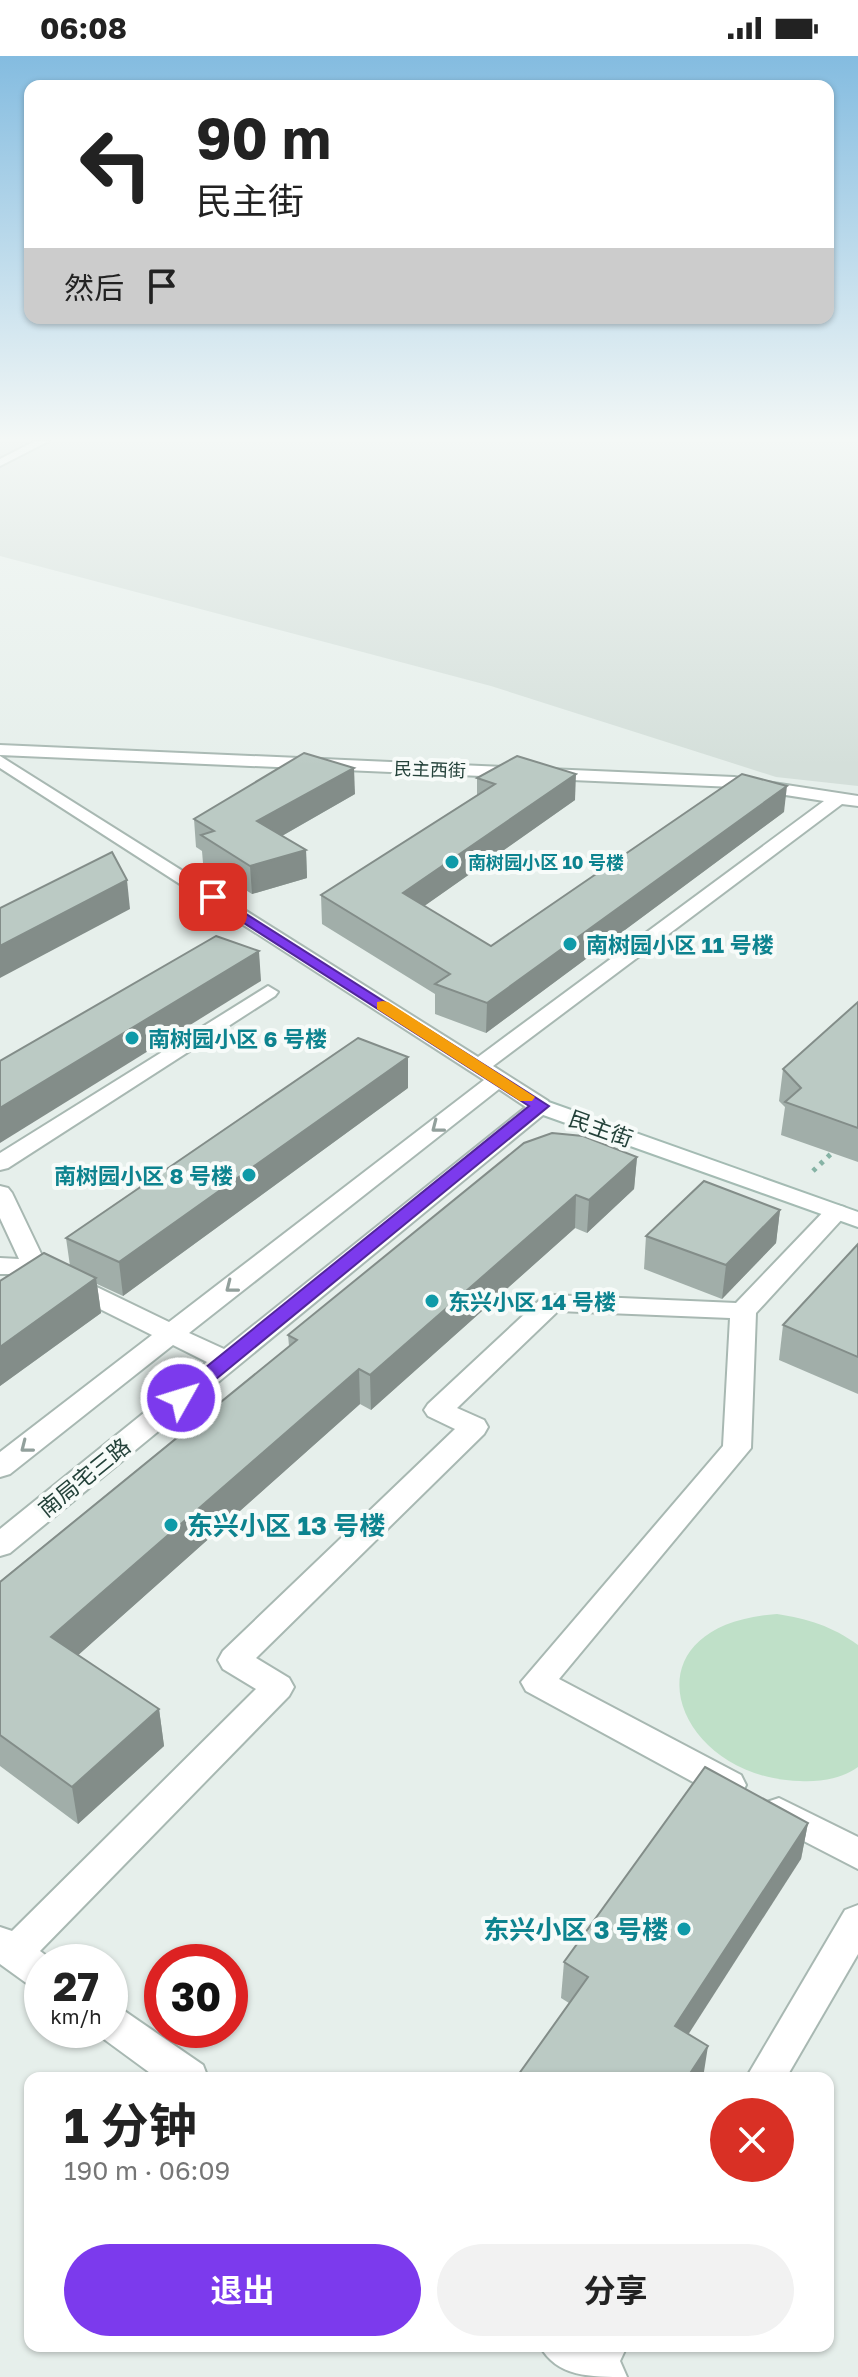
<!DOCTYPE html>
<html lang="zh">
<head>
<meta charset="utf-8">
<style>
  :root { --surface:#fff; --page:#f2f2f2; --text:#222; --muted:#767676; --accent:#7c3aed }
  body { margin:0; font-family:"Golos Text","Noto Sans SC",sans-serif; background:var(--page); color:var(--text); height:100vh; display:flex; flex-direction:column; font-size:30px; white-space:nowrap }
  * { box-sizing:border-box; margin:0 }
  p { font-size:26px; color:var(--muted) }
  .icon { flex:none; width:44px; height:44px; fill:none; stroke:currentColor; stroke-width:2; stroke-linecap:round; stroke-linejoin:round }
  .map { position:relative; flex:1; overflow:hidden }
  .side { position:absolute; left:24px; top:2016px; width:810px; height:280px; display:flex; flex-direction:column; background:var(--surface); border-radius:16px; box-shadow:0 2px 6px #0004 }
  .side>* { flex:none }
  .banner { position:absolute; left:24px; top:24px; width:810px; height:244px; border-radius:16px; box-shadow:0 2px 6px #0004; background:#fff; color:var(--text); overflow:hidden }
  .speed { position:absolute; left:24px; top:1888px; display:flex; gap:16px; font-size:40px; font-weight:700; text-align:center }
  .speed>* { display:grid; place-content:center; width:104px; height:104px; border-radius:50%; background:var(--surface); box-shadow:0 2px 6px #0004; line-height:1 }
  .speed small { font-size:20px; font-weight:400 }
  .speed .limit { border:12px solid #d22; background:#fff; color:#111 }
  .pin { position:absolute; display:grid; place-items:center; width:68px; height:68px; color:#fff; margin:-34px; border-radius:16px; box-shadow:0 4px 12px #0006 }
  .me { position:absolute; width:88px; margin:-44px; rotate:51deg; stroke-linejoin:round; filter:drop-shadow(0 0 6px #0008) }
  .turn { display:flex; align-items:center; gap:28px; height:168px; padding:0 40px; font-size:36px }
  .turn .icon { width:104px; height:104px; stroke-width:2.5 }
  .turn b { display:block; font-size:56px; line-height:68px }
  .then { display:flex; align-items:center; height:76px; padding:0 40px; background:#0003; gap:16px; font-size:30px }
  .round { display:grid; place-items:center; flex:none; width:84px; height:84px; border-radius:42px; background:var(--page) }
  .summary { display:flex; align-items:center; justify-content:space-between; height:136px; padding:0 40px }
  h1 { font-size:48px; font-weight:700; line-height:60px }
  .cta { display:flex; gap:16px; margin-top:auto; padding:16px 40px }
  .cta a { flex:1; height:92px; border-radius:48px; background:var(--accent); color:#fff; font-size:32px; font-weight:700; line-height:92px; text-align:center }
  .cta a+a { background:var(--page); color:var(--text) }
  .status { display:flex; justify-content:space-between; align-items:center; height:56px; padding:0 40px; background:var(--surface); direction:ltr }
  .status svg { height:22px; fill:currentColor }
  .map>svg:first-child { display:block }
</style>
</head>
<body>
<div class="status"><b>06:08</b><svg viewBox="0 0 49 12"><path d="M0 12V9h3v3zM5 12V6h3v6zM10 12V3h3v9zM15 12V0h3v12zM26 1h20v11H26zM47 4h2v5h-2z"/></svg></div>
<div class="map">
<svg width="858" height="2321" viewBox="0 0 858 2321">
  <rect width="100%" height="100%" fill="#e6efeb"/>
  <path fill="#d4dfda" d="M0 385H858V730L776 721 491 630 0 500Z"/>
  <path fill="#bfe0c8" d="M777 1558C808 1563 832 1570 858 1589V1711C842 1723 819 1726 800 1725 672 1722 619 1569 777 1558Z"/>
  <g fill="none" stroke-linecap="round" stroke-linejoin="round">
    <g stroke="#a8b8b2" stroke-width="4">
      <g id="street">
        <path d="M35 385H49L0 410V403Z"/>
        <path d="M0 689 734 721 858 740V750L842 748 493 1010 548 1045 551 1050 548 1055 10 1497 0 1500V1473L207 1306 173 1289 10 1418 0 1421V1396L152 1279 30 1218H0V1202L19 1203 0 1162V1130L8 1132 12 1137 45 1206 169 1266 484 1024 0 712V700L478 1001 824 745 734 731 0 699ZM499 1033 526 1051 224 1293 189 1277Z"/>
        <path d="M268 930 278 936 275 940 8 1112 0 1114V1097Z"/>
        <path d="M836 1149 844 1151 848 1156 844 1161 756 1257 751 1392 559 1623 741 1719 746 1729 741 1739 729 1743 717 1739 526 1635 521 1626 723 1390 730 1262 558 1255 457 1352 484 1364 488 1371 484 1378 256 1602 289 1622 294 1631 289 1640 40 1895 55 1906H42V1934L29 1929 0 1908V1871L12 1875 256 1633 223 1613 218 1604 223 1595 455 1373 428 1360 424 1354 428 1348 543 1241 552 1239 736 1247 828 1151Z"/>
        <path d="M779 1742 858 1781V1813L767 1766 762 1756 767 1746Z"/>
        <path d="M858 1849V1898L786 2022H746L845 1854Z"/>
        <path d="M110 1948 123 1954 203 2009 208 2022H157L97 1978 95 1974H110Z"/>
        <path d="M540 2290H627L620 2305 627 2321C590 2321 557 2321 540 2290Z"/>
      </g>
    </g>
    <g stroke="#a4bbb3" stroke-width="4">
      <path id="secondary" d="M540 1043 858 1156V1171L532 1055 529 1050 532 1045Z"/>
    </g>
    <path stroke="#86b3a5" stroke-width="5" stroke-dasharray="4 6" stroke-linecap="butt" d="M813 1115 835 1094"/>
    <use href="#street" fill="#fff" fill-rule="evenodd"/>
    <use href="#secondary" fill="#fff" fill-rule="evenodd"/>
  </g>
  <g fill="#a1aea9">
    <path d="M477 722 575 744 424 850 491 890 784 756 486 977 435 958V938L322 868 321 839 477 739Z"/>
    <path d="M355 738 282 780 306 794 307 822 252 838 203 807 202 795 196 791 194 763Z"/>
    <path d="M858 946V1106L781 1079 785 1051 779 1045 783 1013Z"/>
    <path d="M408 1032 123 1240 97 1228 101 1257 0 1330V1225L70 1210 66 1182Z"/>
    <path d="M637 1101 634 1133 587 1177 575 1172 371 1354 360 1348 78 1599 159 1653 164 1690 78 1768 0 1710V1525L289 1290 288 1279Z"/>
    <path d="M780 1154 776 1187 722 1243 644 1213 646 1180Z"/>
    <path d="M858 1188V1338L779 1304 783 1269Z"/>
    <path d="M808 1767 801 1803 569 1947 561 1942 564 1906Z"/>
  </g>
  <g fill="#838d89">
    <path d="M354 712 355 738 259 793 257 765Z"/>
    <path d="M576 718 575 744 403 865V837Z"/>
    <path d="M787 730 784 756 486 977 487 947Z"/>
    <path d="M306 794 307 822 252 838 250 810Z"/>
    <path d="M127 824 130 853 0 922V890Z"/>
    <path d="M259 895 261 925 0 1087V1052Z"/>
    <path d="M408 1001V1032L123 1240 119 1206Z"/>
    <path d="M637 1101 634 1133 587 1177 589 1144Z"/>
    <path d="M576 1139 575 1172 371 1354 370 1319Z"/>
    <path d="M780 1154 776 1187 722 1243 726 1209Z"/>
    <path d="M96 1222 101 1257 0 1330V1291Z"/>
    <path d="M359 1313 360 1348 57 1618 51 1581Z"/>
    <path d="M159 1653 164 1690 78 1768 72 1731Z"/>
    <path d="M808 1767 801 1803 670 2007 675 1970Z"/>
    <path d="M708 1990 703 2022H687Z"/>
  </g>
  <g fill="#bbcac4" stroke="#838d89" stroke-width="2">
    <path d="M304 697 354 712 257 765 306 794 250 810 201 779 214 775 194 763Z"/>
    <path d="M517 700 576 718 403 837 491 890 742 718 787 730 487 947 435 928 450 918 321 839 495 728 477 722Z"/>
    <path d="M112 796 127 824 0 890V852Z"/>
    <path d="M216 880 259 895 0 1052V1005Z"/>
    <path d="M858 946V1072L785 1046 801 1032 783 1013Z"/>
    <path d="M358 982 408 1001 119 1206 66 1182Z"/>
    <path d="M552 1077 583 1080 637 1101 589 1144 576 1139 370 1319 359 1313 51 1581 159 1653 72 1731 0 1679V1526L297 1284 288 1279 524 1087Z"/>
    <path d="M704 1125 780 1154 726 1209 646 1180Z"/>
    <path d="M858 1188V1301L783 1269Z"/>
    <path d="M44 1197 96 1222 0 1291V1225Z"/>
    <path d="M705 1711 808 1767 675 1970 708 1990 687 2022H516L588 1921 564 1906Z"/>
  </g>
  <defs><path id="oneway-chevron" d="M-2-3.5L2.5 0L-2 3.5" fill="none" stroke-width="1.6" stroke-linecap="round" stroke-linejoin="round" transform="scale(2)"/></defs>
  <g stroke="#92a09c">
    <use href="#oneway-chevron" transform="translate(437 1071) rotate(142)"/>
    <use href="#oneway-chevron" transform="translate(231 1231) rotate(142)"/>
    <use href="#oneway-chevron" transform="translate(26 1391) rotate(142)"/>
  </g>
  <linearGradient id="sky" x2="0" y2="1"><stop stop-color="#84bce0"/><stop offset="0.54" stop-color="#f4f8f6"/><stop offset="1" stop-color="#f4f8f6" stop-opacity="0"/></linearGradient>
  <rect width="858" height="710" fill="url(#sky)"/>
  <path fill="#7c3aed" stroke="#51269a" stroke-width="2" d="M213 837 549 1050 188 1346H174L171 1342 174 1337 529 1050 208 844 206 841Z"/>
  <path fill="#f59e0b" d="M383 945 388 946 535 1041 532 1045H520L377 953V946Z"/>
  <g fill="#0f9aa8" stroke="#f7fbf9" stroke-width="3">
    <circle cx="452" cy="806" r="8"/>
    <circle cx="570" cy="888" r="8"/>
    <circle cx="132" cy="982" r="8"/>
    <circle cx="249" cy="1119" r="8"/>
    <circle cx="432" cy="1245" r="8"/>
    <circle cx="171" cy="1469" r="8"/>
    <circle cx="684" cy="1873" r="8"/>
  </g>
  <g text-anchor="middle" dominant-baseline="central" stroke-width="8" stroke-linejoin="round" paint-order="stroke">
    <g font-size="18" fill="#24423a" stroke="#f7fbf9">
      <text transform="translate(430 713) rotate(2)">民主西街</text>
    </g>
    <g font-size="18" font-weight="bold" fill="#0d838f" stroke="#f7fbf9" text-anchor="start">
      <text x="468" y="806">南树园小区 10 号楼</text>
    </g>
    <g font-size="22" font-weight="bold" fill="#0d838f" stroke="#f7fbf9" text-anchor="start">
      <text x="586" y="888">南树园小区 11 号楼</text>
      <text x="148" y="982">南树园小区 6 号楼</text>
      <text x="233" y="1119" text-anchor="end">南树园小区 8 号楼</text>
      <text x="448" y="1245">东兴小区 14 号楼</text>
    </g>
    <g font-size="22" fill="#24423a" stroke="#f7fbf9">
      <text transform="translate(601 1072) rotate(20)">民主街</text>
      <text transform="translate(84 1421) rotate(-39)">南局宅三路</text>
    </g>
    <g font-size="26" font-weight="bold" fill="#0d838f" stroke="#f7fbf9" text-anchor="start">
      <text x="187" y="1469">东兴小区 13 号楼</text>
      <text x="668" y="1873" text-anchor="end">东兴小区 3 号楼</text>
    </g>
  </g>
</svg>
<div class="speed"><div>27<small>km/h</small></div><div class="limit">30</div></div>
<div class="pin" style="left:213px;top:841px;background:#d93025"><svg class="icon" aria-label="arrive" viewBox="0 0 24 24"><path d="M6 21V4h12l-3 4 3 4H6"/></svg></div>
<svg class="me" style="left:181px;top:1342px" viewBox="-20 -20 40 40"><circle r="17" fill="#7c3aed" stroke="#fff" stroke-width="3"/><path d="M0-11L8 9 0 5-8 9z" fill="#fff"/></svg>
<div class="banner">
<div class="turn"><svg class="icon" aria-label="left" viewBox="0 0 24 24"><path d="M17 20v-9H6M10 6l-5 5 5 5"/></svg><div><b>90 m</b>民主街</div></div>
<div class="then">然后<svg class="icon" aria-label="arrive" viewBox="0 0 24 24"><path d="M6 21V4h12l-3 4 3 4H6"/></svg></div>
</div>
<section class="side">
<div class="summary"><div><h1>1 分钟</h1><p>190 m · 06:09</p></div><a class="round" style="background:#d93025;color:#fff"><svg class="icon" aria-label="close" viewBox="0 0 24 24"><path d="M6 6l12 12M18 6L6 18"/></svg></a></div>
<div class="cta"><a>退出</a><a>分享</a></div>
</section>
</div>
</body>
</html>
